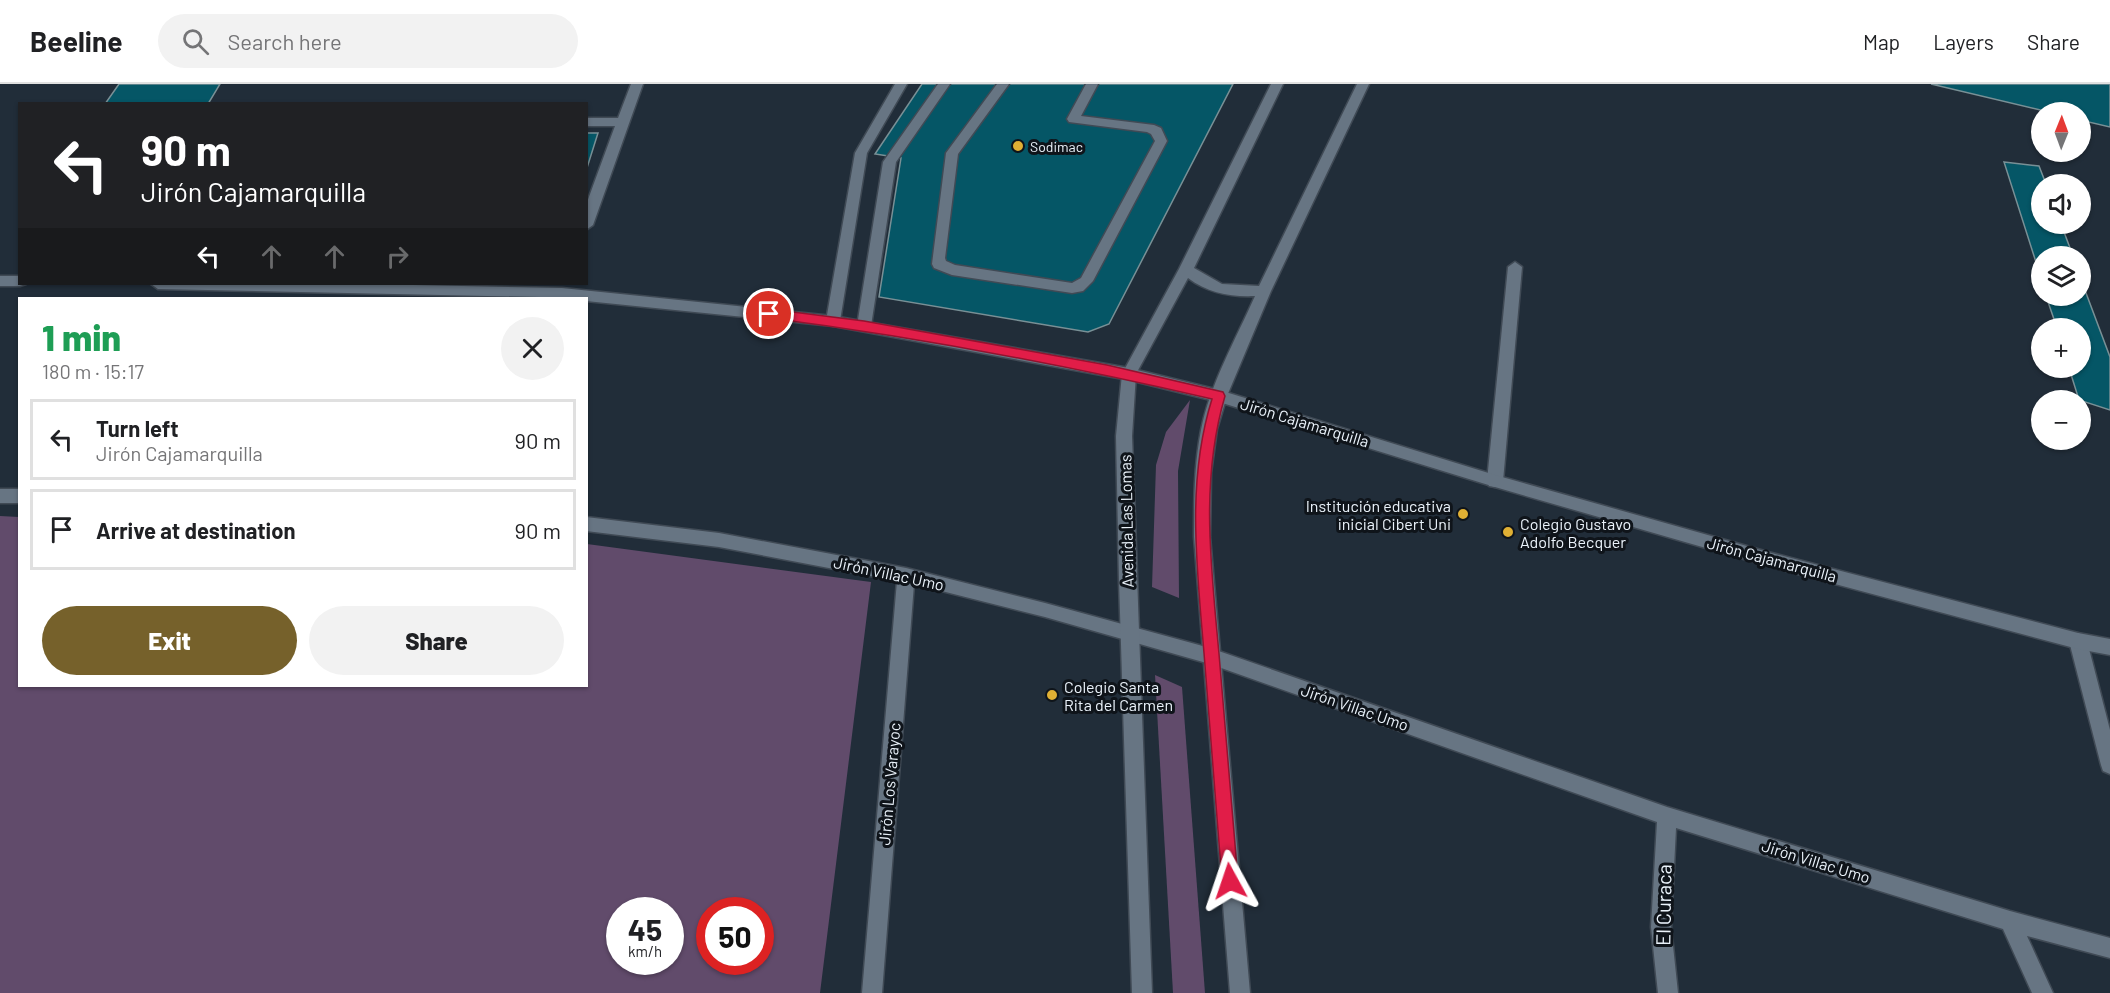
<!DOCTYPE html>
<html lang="en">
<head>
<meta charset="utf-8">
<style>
  :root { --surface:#fff; --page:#f2f2f2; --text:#202124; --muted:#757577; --line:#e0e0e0; --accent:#76612b }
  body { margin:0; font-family:Barlow,sans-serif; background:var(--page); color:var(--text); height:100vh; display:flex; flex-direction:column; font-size:22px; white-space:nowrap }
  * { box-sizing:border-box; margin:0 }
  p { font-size:20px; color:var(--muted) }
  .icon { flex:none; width:33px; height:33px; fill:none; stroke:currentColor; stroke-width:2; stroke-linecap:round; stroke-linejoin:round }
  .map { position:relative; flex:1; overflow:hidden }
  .panel { position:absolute; left:18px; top:213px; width:570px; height:390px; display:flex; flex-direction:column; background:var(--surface); border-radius:0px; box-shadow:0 2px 4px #0004 }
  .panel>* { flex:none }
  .hud { position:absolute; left:18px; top:18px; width:570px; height:183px; border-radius:0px; box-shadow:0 2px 4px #0004; background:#202124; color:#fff; overflow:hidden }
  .needle { width:39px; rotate:1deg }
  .tools { position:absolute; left:2031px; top:18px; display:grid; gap:12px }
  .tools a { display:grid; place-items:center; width:60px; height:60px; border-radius:50%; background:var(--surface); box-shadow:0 2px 4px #0004; font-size:30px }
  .speed { position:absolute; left:606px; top:813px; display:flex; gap:12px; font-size:30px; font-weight:700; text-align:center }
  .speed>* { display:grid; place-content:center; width:78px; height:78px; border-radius:50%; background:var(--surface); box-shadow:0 2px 4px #0004; line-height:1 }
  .speed small { font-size:15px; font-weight:400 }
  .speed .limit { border:9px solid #d22; background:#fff; color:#111 }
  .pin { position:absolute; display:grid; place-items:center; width:51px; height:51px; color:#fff; margin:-26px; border:3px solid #fff; border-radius:50%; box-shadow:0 2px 6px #0007 }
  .me { position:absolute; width:66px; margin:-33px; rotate:355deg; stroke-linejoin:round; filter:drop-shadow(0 0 4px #0008) }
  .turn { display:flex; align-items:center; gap:21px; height:126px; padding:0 24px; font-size:27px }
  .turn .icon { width:78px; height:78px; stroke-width:2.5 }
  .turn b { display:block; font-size:42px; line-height:51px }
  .lanes { display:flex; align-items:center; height:57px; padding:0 24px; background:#0003; justify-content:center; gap:30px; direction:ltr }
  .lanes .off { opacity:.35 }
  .round { display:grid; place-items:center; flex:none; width:63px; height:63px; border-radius:32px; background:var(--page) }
  .headline { display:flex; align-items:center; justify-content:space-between; height:102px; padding:0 24px }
  h1 { font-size:36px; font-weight:800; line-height:45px; color:#1e9e55 }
  .button { display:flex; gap:12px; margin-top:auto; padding:12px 24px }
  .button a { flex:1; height:69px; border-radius:36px; background:var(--accent); color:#fff; font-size:24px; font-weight:800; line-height:69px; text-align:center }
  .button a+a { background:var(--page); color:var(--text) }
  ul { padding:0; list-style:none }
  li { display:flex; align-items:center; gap:18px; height:81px; margin:0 12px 9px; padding:0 12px; border:3px solid var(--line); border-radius:0px }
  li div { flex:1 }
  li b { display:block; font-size:22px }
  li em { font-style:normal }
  header { display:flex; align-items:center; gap:36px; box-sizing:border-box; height:84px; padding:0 30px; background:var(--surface); border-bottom:2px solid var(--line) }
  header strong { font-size:28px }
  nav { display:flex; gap:33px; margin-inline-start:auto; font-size:21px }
  .search { width:420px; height:54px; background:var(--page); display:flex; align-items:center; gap:15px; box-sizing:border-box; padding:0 21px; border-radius:33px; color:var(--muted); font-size:22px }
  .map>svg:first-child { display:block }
</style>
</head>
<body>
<header>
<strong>Beeline</strong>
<div class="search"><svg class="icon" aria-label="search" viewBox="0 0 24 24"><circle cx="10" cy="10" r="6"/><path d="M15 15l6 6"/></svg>Search here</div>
<nav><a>Map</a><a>Layers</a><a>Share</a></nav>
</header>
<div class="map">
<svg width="2110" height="909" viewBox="0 0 2110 909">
  <rect width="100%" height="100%" fill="#212d39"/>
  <g fill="#614b6b" fill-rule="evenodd">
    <path d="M1190 316 1178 387 1179 514 1152 503 1156 381 1166 348Z"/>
    <path d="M0 432 19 433 20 602H586L587 460 871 498 820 909H0ZM620 826H670V878H620ZM710 826H760V878H710Z"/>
    <path d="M1155 591 1182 603 1205 909H1173Z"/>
  </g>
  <g fill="#055666" stroke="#799096" stroke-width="1.5">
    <path d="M119 0H220L208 20H105Z"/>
    <path d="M922 0H1233L1109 240 1088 248 879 213 901 74 875 70Z"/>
    <path d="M1931 0H2110V43L2080 36V28H2049Z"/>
    <path d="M586 49H598L586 87Z"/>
    <path d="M2004 78 2039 82 2046 100H2042V140H2061L2073 172H2042V197Z"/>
    <path d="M2080 193 2110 273V326L2079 316 2069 284H2080V244H2057L2046 212H2080Z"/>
  </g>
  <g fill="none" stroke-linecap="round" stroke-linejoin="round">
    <g stroke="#404a55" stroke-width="3">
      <g id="service">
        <path d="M631 0H643L593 141 586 146V121L615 42H586V34H618Z"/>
        <path d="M895 0H907L867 69 840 237 833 242 826 237 855 69Z"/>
        <path d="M938 0H950L896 78 871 242 864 247 859 246 857 242 883 78Z"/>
        <path d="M997 0H1009L958 70 945 174 946 177 955 181 1072 199 1081 194 1155 57 1151 50 1147 48 1069 38 1067 35 1086 0H1098L1081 32 1154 41 1161 44 1167 57 1093 197 1083 207 1072 209 952 191 934 184 932 180 946 69Z"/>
        <path d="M1515 178 1522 183 1503 397 1501 402 1495 403 1489 402 1487 397 1508 183Z"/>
      </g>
    </g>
    <g stroke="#404a55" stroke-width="3">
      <path id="pedestrian" d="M2078 549 2084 552 2087 557 2110 646V690L2103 687 2101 681 2069 557 2072 552Z"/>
    </g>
    <g stroke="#404a55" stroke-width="3">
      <g id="minor">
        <rect x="0" y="405" width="20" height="14"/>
        <path d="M586 433 719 449 906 484 1045 519 1210 564 1667 723 2010 827 2110 854V874L2027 852 2053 909H2032L2003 845 1676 744 1671 843 1678 909H1658L1651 843 1657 738 1210 580 1045 533 914 500 882 909H862L897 497 719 463 586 447Z"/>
      </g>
    </g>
    <g stroke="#404a55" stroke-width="3">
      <g id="tertiary">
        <path d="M0 192H20V200H26L20 202H0Z"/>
        <path d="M151 200H366L562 204 833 232 1129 284 1219 306 1495 391 1768 468 2078 549 2110 555V571L2078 565 1768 482 1495 403 1219 318 1129 296 833 242 586 217V214L158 205Z"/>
      </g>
    </g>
    <g stroke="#404a55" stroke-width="3">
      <path id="secondary" d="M1271 0H1283L1194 184 1222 200 1259 202 1357 0H1369L1271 207 1227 312 1217 345 1211 389 1210 453 1250 909H1230L1194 453C1194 417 1194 382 1201 346 1210 300 1236 255 1255 212 1230 213 1208 209 1188 194L1136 290 1132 352 1152 909H1132L1119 497 1116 352 1122 290 1179 185Z"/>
    </g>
    <use href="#service" fill="#677583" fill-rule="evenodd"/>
    <use href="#pedestrian" fill="#677583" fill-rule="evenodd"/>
    <use href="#minor" fill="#677583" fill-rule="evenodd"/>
    <use href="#tertiary" fill="#677583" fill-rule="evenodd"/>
    <use href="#secondary" fill="#677583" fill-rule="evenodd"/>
  </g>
  <path fill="#e11d48" stroke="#92132f" stroke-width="1.5" d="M769 225 864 237 1107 281 1223 308 1225 312C1200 397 1211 482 1219 570 1225 645 1232 721 1238 797L1236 803 1230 805 1224 803 1222 797C1216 721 1210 645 1204 569 1197 483 1186 398 1212 315 1065 281 918 253 769 234L763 230Z"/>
  <g fill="#e0b034" stroke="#0f141a" stroke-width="2">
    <circle cx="1018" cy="62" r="6"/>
    <circle cx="1463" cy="430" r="6"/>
    <circle cx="1508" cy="448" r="6"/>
    <circle cx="1052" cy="611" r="6"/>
  </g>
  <g text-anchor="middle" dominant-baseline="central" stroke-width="6" stroke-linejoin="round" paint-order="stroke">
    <g font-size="14" fill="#ebf3fb" stroke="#0f141a" text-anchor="start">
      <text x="1030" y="62">Sodimac</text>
    </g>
    <g font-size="16" fill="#ebf3fb" stroke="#0f141a">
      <text transform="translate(1305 338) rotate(17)">Jirón Cajamarquilla</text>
      <text transform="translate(1126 437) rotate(-91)">Avenida Las Lomas</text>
      <text transform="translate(1772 475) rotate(15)">Jirón Cajamarquilla</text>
      <text transform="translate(889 489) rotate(12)">Jirón Villac Umo</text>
      <text transform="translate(1355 623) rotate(19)">Jirón Villac Umo</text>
      <text transform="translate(889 700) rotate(-85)">Jirón Los Varayoc</text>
      <text transform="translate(1816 777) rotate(17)">Jirón Villac Umo</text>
    </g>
    <g font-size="16" fill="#ebf3fb" stroke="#0f141a" text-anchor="start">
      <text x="1451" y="421" text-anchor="end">Institución educativa<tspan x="1451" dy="18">inicial Cibert Uni</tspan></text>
      <text x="1520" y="439">Colegio Gustavo<tspan x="1520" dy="18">Adolfo Becquer</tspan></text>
      <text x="1064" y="602">Colegio Santa<tspan x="1064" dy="18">Rita del Carmen</tspan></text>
    </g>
    <g font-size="20" fill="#ebf3fb" stroke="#0f141a">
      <text transform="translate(1663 821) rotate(-89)">El Curaca</text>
    </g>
  </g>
</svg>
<div class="tools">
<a><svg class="needle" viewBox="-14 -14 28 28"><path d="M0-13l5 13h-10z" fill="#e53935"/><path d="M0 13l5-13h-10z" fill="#757577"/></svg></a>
<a><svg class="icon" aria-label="sound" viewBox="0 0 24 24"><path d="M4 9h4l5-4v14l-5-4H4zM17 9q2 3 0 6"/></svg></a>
<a><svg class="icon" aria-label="layers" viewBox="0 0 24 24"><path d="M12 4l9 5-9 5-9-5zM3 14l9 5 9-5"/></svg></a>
<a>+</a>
<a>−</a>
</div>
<div class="speed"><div>45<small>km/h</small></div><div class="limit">50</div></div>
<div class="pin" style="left:769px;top:230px;background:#d93025"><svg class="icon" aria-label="arrive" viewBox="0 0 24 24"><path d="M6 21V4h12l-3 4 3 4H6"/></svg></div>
<svg class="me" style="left:1230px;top:797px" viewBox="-20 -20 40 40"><path d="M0-17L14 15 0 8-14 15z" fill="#e11d48" stroke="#fff" stroke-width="4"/></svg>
<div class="hud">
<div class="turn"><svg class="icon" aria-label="left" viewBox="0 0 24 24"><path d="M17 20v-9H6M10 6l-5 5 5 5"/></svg><div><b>90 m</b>Jirón Cajamarquilla</div></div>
<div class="lanes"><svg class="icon" aria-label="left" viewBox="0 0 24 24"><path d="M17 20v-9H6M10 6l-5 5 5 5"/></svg><svg class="icon off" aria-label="ahead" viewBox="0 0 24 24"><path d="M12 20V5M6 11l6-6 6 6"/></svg><svg class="icon off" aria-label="ahead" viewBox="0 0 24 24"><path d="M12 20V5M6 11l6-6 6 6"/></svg><svg class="icon off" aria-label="right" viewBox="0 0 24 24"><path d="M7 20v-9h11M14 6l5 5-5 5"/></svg></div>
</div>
<section class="panel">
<div class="headline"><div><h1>1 min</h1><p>180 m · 15:17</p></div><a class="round"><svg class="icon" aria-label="close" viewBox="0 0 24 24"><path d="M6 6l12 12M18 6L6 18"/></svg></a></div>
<ul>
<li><svg class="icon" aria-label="left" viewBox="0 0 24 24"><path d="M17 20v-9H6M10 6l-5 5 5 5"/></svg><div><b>Turn left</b><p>Jirón Cajamarquilla</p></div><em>90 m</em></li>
<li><svg class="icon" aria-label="arrive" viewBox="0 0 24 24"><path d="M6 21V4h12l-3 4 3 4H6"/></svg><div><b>Arrive at destination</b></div><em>90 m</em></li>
</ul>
<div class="button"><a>Exit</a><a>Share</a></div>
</section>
</div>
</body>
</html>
